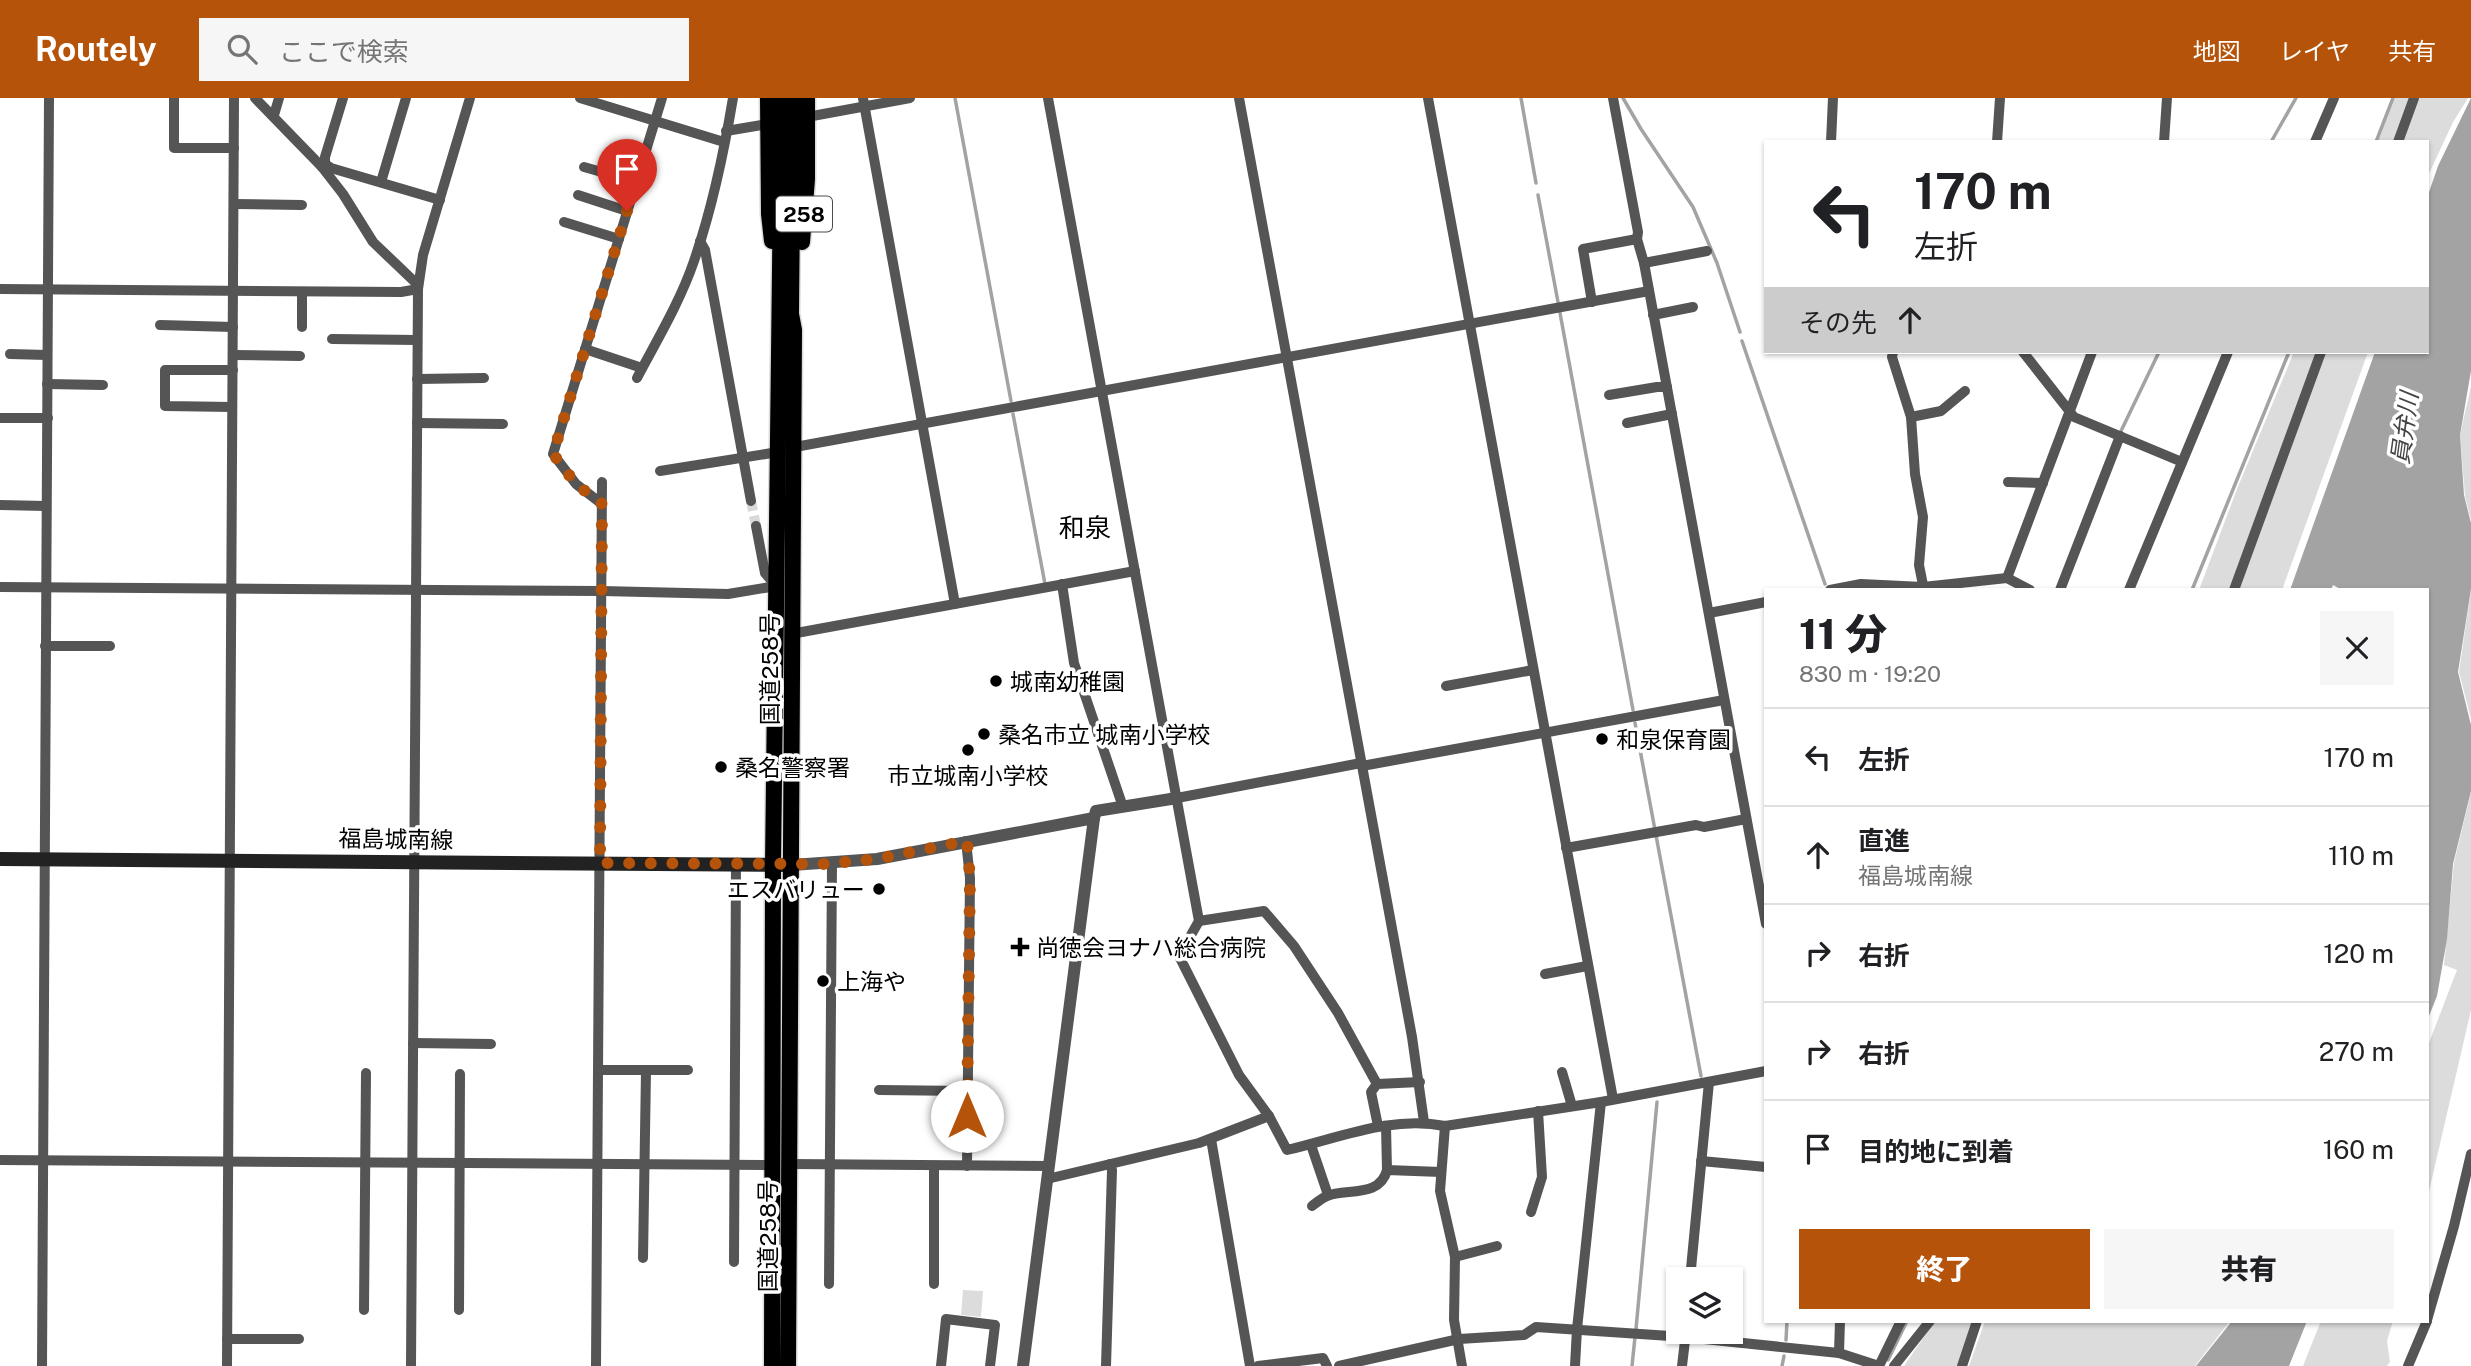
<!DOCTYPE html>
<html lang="ja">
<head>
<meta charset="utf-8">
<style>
  :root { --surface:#fff; --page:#f6f6f6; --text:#202124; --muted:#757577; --line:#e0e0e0; --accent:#b45309 }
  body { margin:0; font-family:"Public Sans","Noto Sans JP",sans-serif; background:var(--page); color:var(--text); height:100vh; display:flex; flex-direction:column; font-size:26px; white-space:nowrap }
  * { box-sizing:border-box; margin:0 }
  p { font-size:23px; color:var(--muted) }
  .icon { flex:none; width:38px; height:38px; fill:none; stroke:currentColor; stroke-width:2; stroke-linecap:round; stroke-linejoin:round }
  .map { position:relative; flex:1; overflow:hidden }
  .panel { position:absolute; left:1764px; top:490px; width:665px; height:735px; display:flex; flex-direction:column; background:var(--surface); border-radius:0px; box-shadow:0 2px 5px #0004 }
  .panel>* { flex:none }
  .hud { position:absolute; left:1764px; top:42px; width:665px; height:214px; border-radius:0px; box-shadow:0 2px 5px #0004; background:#fff; color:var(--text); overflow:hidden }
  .tools { position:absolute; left:1666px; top:1169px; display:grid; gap:14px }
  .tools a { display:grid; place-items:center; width:77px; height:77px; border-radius:0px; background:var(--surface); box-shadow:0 2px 5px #0004; font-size:35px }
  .pin { position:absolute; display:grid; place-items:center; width:60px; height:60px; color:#fff; margin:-72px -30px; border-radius:50% 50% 50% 0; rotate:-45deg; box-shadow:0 0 7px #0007 }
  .pin .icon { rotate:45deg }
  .me { position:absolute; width:77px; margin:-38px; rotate:0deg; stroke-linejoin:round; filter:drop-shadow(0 0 5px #0008) }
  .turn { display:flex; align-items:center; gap:24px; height:147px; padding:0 35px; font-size:32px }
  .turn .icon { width:91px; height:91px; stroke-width:2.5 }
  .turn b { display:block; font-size:49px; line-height:60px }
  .then { display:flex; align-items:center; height:66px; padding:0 35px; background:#0003; gap:14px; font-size:26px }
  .round { display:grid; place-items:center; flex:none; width:74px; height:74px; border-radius:0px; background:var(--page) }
  .summary { display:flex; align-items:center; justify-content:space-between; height:119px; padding:0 35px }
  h1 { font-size:42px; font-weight:800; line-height:52px }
  .action { display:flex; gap:14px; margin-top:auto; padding:14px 35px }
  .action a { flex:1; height:80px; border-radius:0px; background:var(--accent); color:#fff; font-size:28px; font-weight:800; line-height:80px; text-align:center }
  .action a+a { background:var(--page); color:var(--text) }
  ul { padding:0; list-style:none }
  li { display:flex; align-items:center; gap:21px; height:98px; padding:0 35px; border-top:2px solid var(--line) }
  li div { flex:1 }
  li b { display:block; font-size:26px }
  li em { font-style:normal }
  header { display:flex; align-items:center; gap:42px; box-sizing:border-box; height:98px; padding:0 35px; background:var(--accent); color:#fff }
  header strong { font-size:33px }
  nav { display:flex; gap:38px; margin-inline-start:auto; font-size:24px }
  .search { width:490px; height:63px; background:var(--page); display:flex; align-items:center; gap:18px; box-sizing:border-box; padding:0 24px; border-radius:0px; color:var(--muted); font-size:26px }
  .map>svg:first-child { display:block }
</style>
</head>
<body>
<header>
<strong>Routely</strong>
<div class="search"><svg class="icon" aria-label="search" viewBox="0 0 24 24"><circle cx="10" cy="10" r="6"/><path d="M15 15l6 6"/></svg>ここで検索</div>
<nav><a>地図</a><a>レイヤ</a><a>共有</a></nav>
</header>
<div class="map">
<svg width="2471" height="1268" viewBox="0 0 2471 1268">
  <rect width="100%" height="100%" fill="#fff"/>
  <g fill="#dcdcdc">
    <path d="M2395 0H2468L2453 24 2427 80V44H2378Z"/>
    <path d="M2294 254H2368L2282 492H2199L2237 391Z"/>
    <path d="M2471 288V422L2465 398 2460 337Z"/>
    <path d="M2471 492V621L2459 574Z"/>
    <path d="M2471 694V912L2427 1102V950L2457 872 2444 867 2454 765Z"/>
    <path d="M963 1192 983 1193 981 1219 961 1217Z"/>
    <path d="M1935 1223H1972L1957 1268H1904Z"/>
    <path d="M1985 1223H2230L2195 1268H1969Z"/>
    <path d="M2321 1223H2393L2387 1243 2390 1264 2387 1268H2303Z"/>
  </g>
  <g fill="#a3a3a3">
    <path d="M2471 0V273L2460 337 2464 397 2471 425V491L2458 574 2471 627V693L2453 766 2447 841 2437 898 2427 923V492H2342L2333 487 2331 492H2290L2375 254H2427V100L2438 68Z"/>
    <path d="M2232 1223H2307L2289 1268H2196Z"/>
  </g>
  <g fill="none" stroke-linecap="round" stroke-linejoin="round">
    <g stroke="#a3a3a3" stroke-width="3.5">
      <path d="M955 0 1011 303"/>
      <path d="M1521 0 1536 85"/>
      <path d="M1623 0 1641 31 1693 109 1717 165 1740 234"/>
      <path d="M2271 44 2296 0"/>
      <path d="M2376 44 2393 0"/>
      <path d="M1538 97 1558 204"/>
      <path d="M1560 215 1633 612"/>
      <path d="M1742 243 1825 486"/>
      <path d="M1013 316 1045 486"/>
      <path d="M2121 333 2159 254"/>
      <path d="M2192 492 2289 254"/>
      <path d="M1635 625 1701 978"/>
      <path d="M1636 1231 1657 1004"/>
      <path d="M1786 1242 1787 1223"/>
      <path d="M1888 1262 1907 1223"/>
      <path d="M1632 1268 1635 1239"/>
      <path d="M1782 1268 1784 1258"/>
    </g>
    <path stroke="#d9d9d9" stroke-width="10" stroke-dasharray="10 5" stroke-linecap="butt" d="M751 403 756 428"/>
    <g stroke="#dbdbdb" stroke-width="19">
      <g id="trunk">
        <path d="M768 0 769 116 772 143"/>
        <path d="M802 144 807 81V0"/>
        <path d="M772 1268 773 767 782 0"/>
        <path d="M788 1268 794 232 791 216 793 0"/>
      </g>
    </g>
    <g stroke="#555" stroke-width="10">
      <path d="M174 0V50H234"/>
      <path d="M255 0 322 69 343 96 373 144 418 187"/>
      <path d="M580 0 724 44"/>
      <path d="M863 0 955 506"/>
      <path d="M1048 0 1199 823 1179 858 1239 977 1269 1018 1287 1052C1339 1040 1392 1017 1445 1028L1601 1004 1766 973"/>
      <path d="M1239 0 1412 939 1424 1024"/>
      <path d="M1428 0 1613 1001"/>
      <path d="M1613 0 1638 134 1637 141 1644 165 1766 826"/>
      <path d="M274 17 279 0"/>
      <path d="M807 19 910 0"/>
      <path d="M726 33 768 26"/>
      <path d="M1831 44 1833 0"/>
      <path d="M1997 44 2000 0"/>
      <path d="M2164 44 2167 0"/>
      <path d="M2315 44 2334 0"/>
      <path d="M2398 44 2414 0"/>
      <path d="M325 66 331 70 440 102"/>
      <path d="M322 69 325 66V59L343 0"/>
      <path d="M584 69 637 84"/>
      <path d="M381 84 406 0"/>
      <path d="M578 97 627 113"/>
      <path d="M234 106 302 107"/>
      <path d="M564 124 619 141"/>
      <path d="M700 143 705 152 751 403"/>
      <path d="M1644 165 1707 153"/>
      <path d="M0 191 401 194 418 191"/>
      <path d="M302 194V229"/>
      <path d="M1592 204 1583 151 1637 141"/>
      <path d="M1653 217 1693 209"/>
      <path d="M160 227 233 229"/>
      <path d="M332 241 417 242"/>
      <path d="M585 251 642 270"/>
      <path d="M1893 254 1892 259 1911 319 1915 376 1923 419 1919 467 1924 492"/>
      <path d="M2023 254 2074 319 2182 364"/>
      <path d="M10 256 47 257"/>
      <path d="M233 257 300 258"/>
      <path d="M637 280C657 242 680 204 694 163 712 111 724 54 733 0"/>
      <path d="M417 281 484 280"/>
      <path d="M47 286 103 287"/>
      <path d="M1609 297 1657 289H1667"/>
      <path d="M232 309 165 308V272H233"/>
      <path d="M1911 319 1941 313 1965 293"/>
      <path d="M0 320H48"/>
      <path d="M417 325 503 326"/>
      <path d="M1627 325 1672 316"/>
      <path d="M795 349 1649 193"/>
      <path d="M660 373 778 354"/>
      <path d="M2008 384 2043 385"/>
      <path d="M602 406 576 386 553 356 662 0"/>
      <path d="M0 407 46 408"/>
      <path d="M756 428 765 475 776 488"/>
      <path d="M2007 480 2092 254"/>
      <path d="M1062 486 1074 565 1123 709"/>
      <path d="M0 489 602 493 728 496 776 488"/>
      <path d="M1830 492 1861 486 1923 489 2007 480 2030 492"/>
      <path d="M2060 492 2120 338"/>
      <path d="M2129 492 2228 254"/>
      <path d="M2234 492 2321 254"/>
      <path d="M1709 515 1766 504"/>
      <path d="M791 536 1135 473"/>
      <path d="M45 548H110"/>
      <path d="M1446 588 1533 572"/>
      <path d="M1362 668 1724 602"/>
      <path d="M1177 700 1361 665"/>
      <path d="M966 743 970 780 967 1068"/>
      <path d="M1566 750 1696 727 1704 729 1746 721"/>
      <path d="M1199 823 1264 813 1294 848 1338 915 1377 986"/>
      <path d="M1545 876 1587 868"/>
      <path d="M413 945 491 946"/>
      <path d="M598 972H688"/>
      <path d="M1562 974 1572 1008"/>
      <path d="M879 992 967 993"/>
      <path d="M1378 1028 1371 994 1377 986 1420 984"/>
      <path d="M1386 1028 1387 1072"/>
      <path d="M1445 1028 1440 1093 1455 1159 1454 1222 1462 1268"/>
      <path d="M1211 1041 1250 1268"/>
      <path d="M1311 1047 1328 1097"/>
      <path d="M0 1062 774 1067"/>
      <path d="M1701 1063 1766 1069"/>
      <path d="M790 1066 1049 1068"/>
      <path d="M1047 1081 1199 1045 1269 1018"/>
      <path d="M1312 1108C1316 1105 1322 1100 1327 1098 1346 1090 1380 1100 1387 1072L1441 1074"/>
      <path d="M1531 1114 1542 1079 1538 1013"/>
      <path d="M1455 1159 1497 1148"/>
      <path d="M643 1160 646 973"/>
      <path d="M734 1164 736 766"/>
      <path d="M1690 1181 1709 984"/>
      <path d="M829 1186 832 765"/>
      <path d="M934 1186V1068"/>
      <path d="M364 1212 366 975"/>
      <path d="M459 1212 460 976"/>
      <path d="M2427 1222 2454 1128 2471 1056"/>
      <path d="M1840 1223 1839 1255 1879 1268 1901 1223"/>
      <path d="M227 1241H299"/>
      <path d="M42 1268 49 0"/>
      <path d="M227 1268 234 0"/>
      <path d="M411 1268 418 191 423 157 470 0"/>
      <path d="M596 1268 602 384"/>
      <path d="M941 1268 946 1221 995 1227 990 1268"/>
      <path d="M1106 1268 1112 1072 1110 1066"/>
      <path d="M1258 1268 1323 1260 1327 1268"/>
      <path d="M1339 1268 1459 1241 1524 1237 1536 1229 1685 1239 1839 1255"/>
      <path d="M1575 1268 1577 1231 1601 1004"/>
      <path d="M1682 1268 1686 1234"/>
      <path d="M1894 1268 1930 1223"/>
      <path d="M1962 1268 1977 1223"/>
      <path d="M2408 1268 2427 1223"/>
    </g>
    <g stroke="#555" stroke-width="12">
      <path d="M792 767 877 761 1094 720 1096 713 1177 700"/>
      <path d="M1023 1268 1094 720"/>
    </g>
    <path stroke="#222" stroke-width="14" d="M0 761 783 767"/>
    <use href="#trunk" stroke="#000" stroke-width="16"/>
  </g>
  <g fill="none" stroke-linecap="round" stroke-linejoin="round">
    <path stroke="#b45309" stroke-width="12" stroke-dasharray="0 21.6" d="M627 113 553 356 576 386 602 406 600 765 825 766 877 761 967 743 970 780 967 1018"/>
  </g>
  <g fill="#000" stroke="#fff" stroke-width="2.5">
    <circle cx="996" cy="583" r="7"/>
    <circle cx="984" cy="636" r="7"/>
    <circle cx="1602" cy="641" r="7"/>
    <circle cx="968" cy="652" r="7"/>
    <circle cx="721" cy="669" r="7"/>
    <circle cx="879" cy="791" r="7"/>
    <path d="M1016.5 838.5h7v7h7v7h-7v7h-7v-7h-7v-7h7z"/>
    <circle cx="823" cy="883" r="7"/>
  </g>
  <g text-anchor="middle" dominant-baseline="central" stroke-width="7" stroke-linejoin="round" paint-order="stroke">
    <rect fill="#fff" stroke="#4c4c4c" stroke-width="2" x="776" y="98.5" width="56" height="35" rx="5"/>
    <g font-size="21" font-weight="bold" fill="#000">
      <text x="804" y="116">258</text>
    </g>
    <g font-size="23" fill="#000" stroke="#fff">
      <text transform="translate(769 571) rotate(-90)">国道258号</text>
      <text transform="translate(396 741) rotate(1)">福島城南線</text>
      <text transform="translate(767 1138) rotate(-90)">国道258号</text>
    </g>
    <g font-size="23" fill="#000" stroke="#fff" text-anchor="start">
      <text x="1010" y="583">城南幼稚園</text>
      <text x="998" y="636">桑名市立 城南小学校</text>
      <text x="1616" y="641">和泉保育園</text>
      <text x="735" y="669">桑名警察署</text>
      <text x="968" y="677" text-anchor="middle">市立城南小学校</text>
      <text x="865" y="791" text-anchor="end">エスバリュー</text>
      <text x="1036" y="849">尚徳会ヨナハ総合病院</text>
      <text x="837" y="883">上海や</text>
    </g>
    <g font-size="24" font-style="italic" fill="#444" stroke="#fff">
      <text transform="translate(2404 330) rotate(-82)">員弁川</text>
    </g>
    <g font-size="26" fill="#000" stroke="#fff">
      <text x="1085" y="429">和泉</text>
    </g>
  </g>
</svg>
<div class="tools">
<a><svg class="icon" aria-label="layers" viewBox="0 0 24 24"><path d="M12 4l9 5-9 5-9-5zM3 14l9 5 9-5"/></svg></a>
</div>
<div class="pin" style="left:627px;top:113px;background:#d93025"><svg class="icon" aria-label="arrive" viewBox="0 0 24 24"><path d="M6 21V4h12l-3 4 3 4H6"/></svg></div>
<svg class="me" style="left:967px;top:1018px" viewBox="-20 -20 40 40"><circle r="19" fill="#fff"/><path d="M0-13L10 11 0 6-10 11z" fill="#b45309"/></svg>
<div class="hud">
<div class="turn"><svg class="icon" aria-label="left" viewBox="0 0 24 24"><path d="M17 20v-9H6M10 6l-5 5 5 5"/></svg><div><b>170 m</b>左折</div></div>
<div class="then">その先<svg class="icon" aria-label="ahead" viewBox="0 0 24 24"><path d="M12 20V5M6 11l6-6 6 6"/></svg></div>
</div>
<section class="panel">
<div class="summary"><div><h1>11 分</h1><p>830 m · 19:20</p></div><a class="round"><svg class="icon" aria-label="close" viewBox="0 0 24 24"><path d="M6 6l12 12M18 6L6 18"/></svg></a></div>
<ul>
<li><svg class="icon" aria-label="left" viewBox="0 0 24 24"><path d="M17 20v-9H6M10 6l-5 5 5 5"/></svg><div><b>左折</b></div><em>170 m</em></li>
<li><svg class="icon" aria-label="ahead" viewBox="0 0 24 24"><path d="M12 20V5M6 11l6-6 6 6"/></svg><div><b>直進</b><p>福島城南線</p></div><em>110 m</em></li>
<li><svg class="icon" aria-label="right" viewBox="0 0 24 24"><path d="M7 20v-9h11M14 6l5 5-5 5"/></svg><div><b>右折</b></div><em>120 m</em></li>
<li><svg class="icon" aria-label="right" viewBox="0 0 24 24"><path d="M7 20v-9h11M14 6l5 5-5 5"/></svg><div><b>右折</b></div><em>270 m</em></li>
<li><svg class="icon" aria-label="arrive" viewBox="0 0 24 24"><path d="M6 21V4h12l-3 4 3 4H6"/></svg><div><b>目的地に到着</b></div><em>160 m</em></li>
</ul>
<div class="action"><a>終了</a><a>共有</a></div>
</section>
</div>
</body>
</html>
